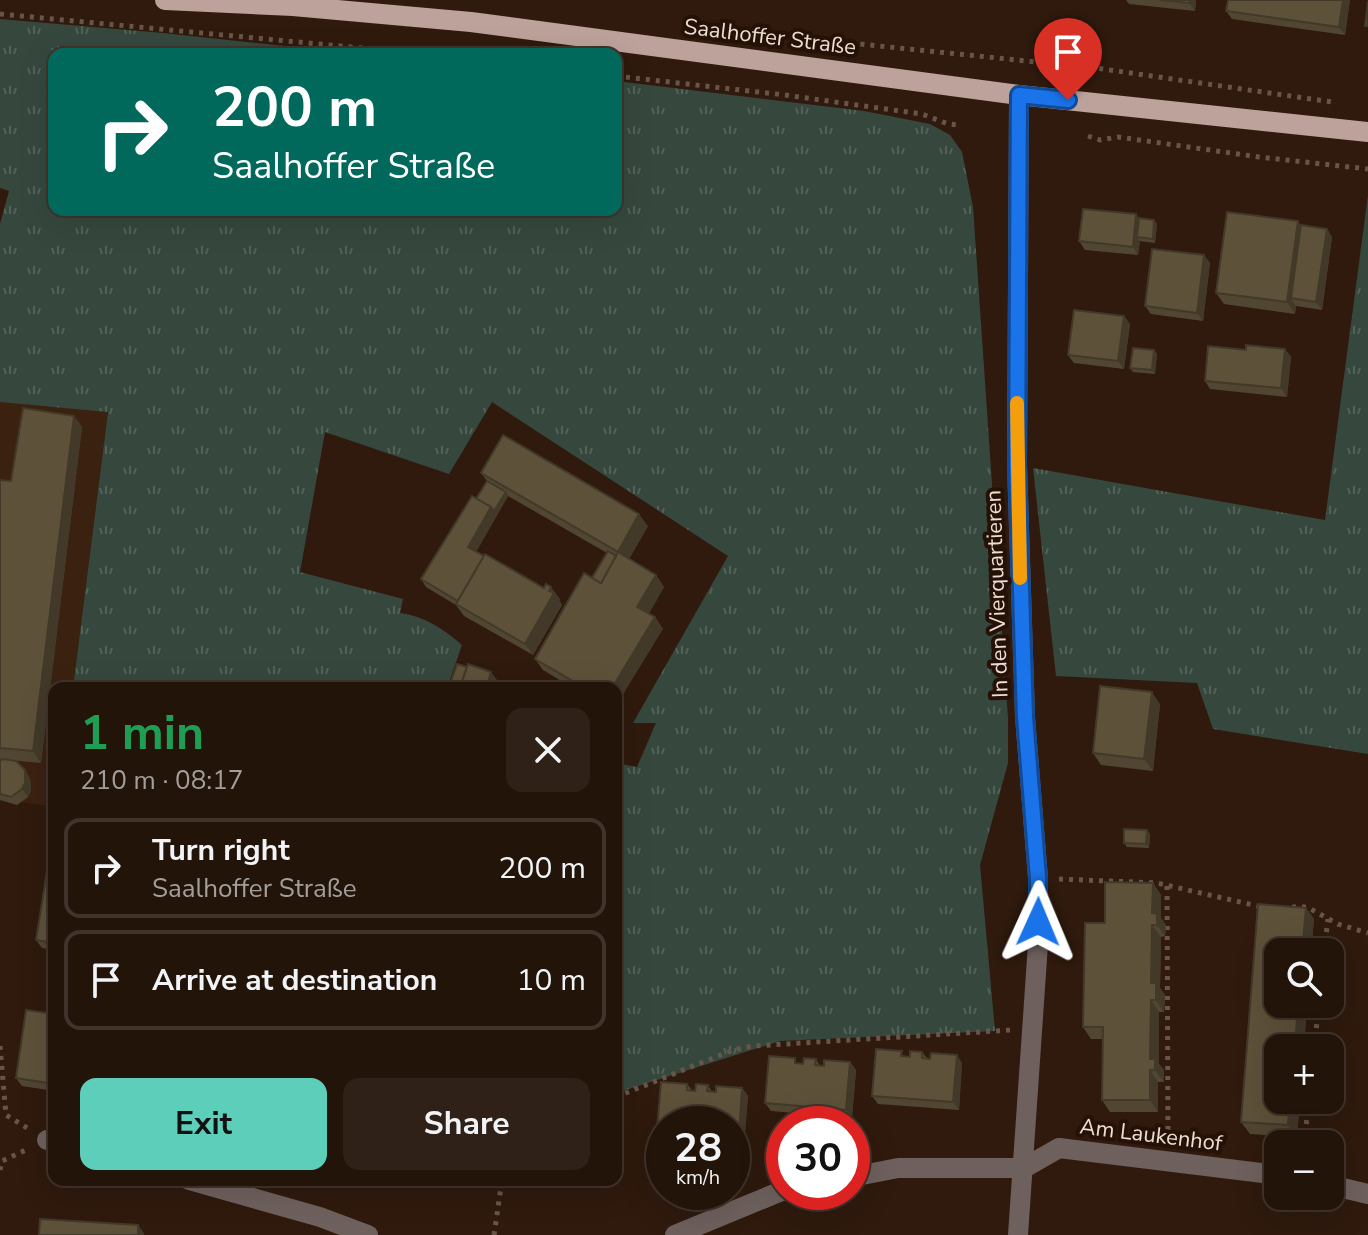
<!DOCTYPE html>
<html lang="en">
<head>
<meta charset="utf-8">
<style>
  :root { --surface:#23140a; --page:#2f2118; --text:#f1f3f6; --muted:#a39e9c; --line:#40332b; --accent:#5dceb9 }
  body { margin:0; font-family:"Nunito Sans",sans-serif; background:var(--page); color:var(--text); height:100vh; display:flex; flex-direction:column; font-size:30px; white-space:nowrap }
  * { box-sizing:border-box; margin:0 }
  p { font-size:26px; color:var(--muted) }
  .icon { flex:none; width:44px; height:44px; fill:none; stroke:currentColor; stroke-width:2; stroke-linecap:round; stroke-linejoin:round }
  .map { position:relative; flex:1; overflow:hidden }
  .details { position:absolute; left:48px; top:682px; width:574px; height:504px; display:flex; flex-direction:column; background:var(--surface); border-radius:16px; box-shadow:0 8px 32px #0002,0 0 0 2px var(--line) }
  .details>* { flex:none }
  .hud { position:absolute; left:48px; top:48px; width:574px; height:168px; border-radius:16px; box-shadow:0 8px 32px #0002,0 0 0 2px var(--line); background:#00695c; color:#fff; overflow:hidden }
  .tools { position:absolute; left:1264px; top:938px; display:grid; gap:16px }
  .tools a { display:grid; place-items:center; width:80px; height:80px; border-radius:16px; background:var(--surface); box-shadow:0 8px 32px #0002,0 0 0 2px var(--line); font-size:40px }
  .speed { position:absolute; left:646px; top:1106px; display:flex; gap:16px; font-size:40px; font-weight:700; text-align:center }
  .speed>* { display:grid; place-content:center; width:104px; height:104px; border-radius:50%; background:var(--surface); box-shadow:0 8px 32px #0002,0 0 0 2px var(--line); line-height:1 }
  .speed small { font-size:20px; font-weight:400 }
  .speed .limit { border:12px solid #d22; background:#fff; color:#111 }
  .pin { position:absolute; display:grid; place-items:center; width:68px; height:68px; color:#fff; margin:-82px -34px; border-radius:50% 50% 50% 0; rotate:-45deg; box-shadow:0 0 8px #0007 }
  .pin .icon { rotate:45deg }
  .me { position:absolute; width:88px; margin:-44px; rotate:1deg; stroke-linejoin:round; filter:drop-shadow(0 0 6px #0008) }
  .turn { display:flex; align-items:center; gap:28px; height:168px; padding:0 32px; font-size:36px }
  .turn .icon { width:104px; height:104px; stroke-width:2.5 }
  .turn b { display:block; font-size:56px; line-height:68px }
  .round { display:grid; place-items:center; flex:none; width:84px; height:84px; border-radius:16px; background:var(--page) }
  .headline { display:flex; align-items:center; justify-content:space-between; height:136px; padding:0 32px }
  h1 { font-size:48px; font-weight:700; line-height:60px; color:#1e9e55 }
  .button { display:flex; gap:16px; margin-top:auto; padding:16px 32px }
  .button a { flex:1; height:92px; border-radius:16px; background:var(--accent); color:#111; font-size:32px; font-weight:700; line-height:92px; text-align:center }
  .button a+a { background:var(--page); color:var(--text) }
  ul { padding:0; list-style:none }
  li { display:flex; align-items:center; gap:24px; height:100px; margin:0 16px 12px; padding:0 16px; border:4px solid var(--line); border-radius:16px }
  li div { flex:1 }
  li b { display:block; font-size:30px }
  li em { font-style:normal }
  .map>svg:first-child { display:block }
</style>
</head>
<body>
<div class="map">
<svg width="1368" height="1235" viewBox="0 0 1368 1235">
  <defs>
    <pattern id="grass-tufts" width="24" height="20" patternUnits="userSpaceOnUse" patternTransform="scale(2)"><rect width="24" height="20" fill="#36483e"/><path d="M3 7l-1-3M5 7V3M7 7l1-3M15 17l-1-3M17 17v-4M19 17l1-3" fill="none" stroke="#536259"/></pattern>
  </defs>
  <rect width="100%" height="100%" fill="#2f1a0d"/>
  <path fill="#3b2110" d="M0 402 108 411 73 688H54V807L0 799Z"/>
  <g fill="url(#grass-tufts)">
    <path d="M0 19 163 33 360 54H54V210H616V81L864 111 930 124 950 135 962 152 973 207 1008 718V763L980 865 995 1031 780 1041 616 1093V763L637 767 656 723H633L728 556 492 402 449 474 325 432 300 572 403 599 400 613C424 616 444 629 462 645L447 688H73L108 412 0 402V224L9 191 0 188Z"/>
    <path d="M1368 195V754L1213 729 1197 683 1056 676 1033 468 1325 520Z"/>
  </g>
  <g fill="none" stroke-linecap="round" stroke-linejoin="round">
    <g stroke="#685549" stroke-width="5" stroke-dasharray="4 6" stroke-linecap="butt">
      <path d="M0 14 425 54"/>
      <path d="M751 33 1096 68 1332 102"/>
      <path d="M616 76 785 95 922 114 948 124 960 125"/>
      <path d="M1088 136 1100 140 1118 137 1259 157 1368 169"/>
      <path d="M1059 879 1157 883 1262 907"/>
      <path d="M1167 886 1168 1141"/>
      <path d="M1292 907H1307L1338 924 1368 933"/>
      <path d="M1324 952 1328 919"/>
      <path d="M0 1046 6 1115 29 1129"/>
      <path d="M1314 1048 1319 1004"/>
      <path d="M616 1097 733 1050 753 1046 1012 1030"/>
      <path d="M1304 1144 1309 1100"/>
      <path d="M0 1170 2 1161 28 1149"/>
      <path d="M494 1235 502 1180"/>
    </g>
    <g stroke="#6e605d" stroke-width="20">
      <path d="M47 1140 54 1142"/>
      <path d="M1024 1168 1059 1148 1278 1175"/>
      <path d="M852 1177 898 1168H1024"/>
      <path d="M189 1180 320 1217 368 1235"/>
      <path d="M1330 1185 1368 1194"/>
      <path d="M675 1235 784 1190"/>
      <path d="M1018 1235 1038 944V878L1025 717 1017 464 1019 95"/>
    </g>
    <path stroke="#bda19b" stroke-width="20" d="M165 0 293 6 471 22 1019 95 1368 132"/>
  </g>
  <g fill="#514632">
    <path d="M1126 0H1196L1195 11 1129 4Z"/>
    <path d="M1350 0 1345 35 1232 19 1226 11Z"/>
    <path d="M1139 218 1154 220 1157 224 1155 243 1140 241 1138 255 1085 250 1079 241Z"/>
    <path d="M1301 225 1327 229 1332 237 1322 310 1296 306 1295 314 1224 304 1216 293Z"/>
    <path d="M1204 255 1210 263 1203 321 1151 314 1145 306Z"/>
    <path d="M1124 316 1130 324 1124 369 1074 363 1068 355Z"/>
    <path d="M1285 349 1291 357 1287 397 1210 389 1205 381 1246 350Z"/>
    <path d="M1154 350 1157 354 1155 374 1133 372 1130 368Z"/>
    <path d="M74 416 82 427 41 763 0 759V480L11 481Z"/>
    <path d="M481 473 648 526 629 559 656 575 664 587 649 613 655 617 663 629 616 688H573L543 670 535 659 592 578 607 553 508 496 476 552 560 599 559 600 562 605 533 655 464 616 456 605 426 587 421 579 476 499 487 481Z"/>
    <path d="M1160 704 1153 771 1101 765 1093 753Z"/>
    <path d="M0 761 30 778 31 791 28 797 17 805 0 800Z"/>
    <path d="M1147 830 1150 834 1149 848 1127 847 1124 843Z"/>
    <path d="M54 872V950L42 948 36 940Z"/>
    <path d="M1153 883 1161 895V918L1166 925 1165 936 1161 937 1160 988 1165 995 1164 1012H1159V1064L1164 1070V1082H1158V1112H1110L1102 1100 1103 1039H1091L1083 1027 1105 923Z"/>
    <path d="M1258 904 1306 908 1314 919 1311 952H1278V1004H1307L1304 1048H1278V1100H1300L1297 1137 1250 1134 1241 1122Z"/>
    <path d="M54 1014V1091L22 1086 16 1078Z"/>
    <path d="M922 1052 927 1058 962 1063 959 1110 878 1104 872 1096 906 1057H910Z"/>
    <path d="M816 1059 820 1066 850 1062 856 1070 852 1118 771 1111 765 1103 799 1064H803Z"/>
    <path d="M687 1084 692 1090 695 1091 708 1085 712 1092 742 1088 748 1096 744 1144 732 1143V1124H664V1137H663L657 1129Z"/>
  </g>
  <g fill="#423929">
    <path d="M1190 0H1196L1195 11 1189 3Z"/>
    <path d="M1343 0H1350L1345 35 1339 27Z"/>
    <path d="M1136 214 1141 222 1137 237 1140 241 1138 255 1133 247Z"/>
    <path d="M1154 220 1157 224 1155 243 1153 239Z"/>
    <path d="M1298 221 1306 233 1291 298 1296 306 1295 314 1287 302Z"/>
    <path d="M1327 229 1332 237 1322 310 1316 302Z"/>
    <path d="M1204 255 1210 263 1203 321 1197 313Z"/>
    <path d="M1124 316 1130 324 1124 369 1118 361Z"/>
    <path d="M1285 349 1291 357 1287 397 1281 388Z"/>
    <path d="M1154 350 1157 354 1155 374 1152 370Z"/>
    <path d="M74 416 82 427 41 763 33 751Z"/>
    <path d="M506 492 508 496 497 515 494 511Z"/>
    <path d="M491 507 497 515 474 555 468 547Z"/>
    <path d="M639 514 648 526 626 564 618 552Z"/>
    <path d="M656 575 664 587 646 619 637 607Z"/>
    <path d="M551 587 560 599 559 600 562 605 533 655 525 644Z"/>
    <path d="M655 617 663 629 616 706V688H612Z"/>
    <path d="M491 672 497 680 494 688H486Z"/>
    <path d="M1152 692 1160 704 1153 771 1144 759Z"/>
    <path d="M25 770 30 778 31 791 28 797 22 789Z"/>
    <path d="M1147 830 1150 834 1149 848 1146 844Z"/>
    <path d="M1153 883 1161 895V918L1166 925 1165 936 1157 925 1152 913Z"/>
    <path d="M1306 908 1314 919 1311 952H1302Z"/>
    <path d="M1152 925 1161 937 1160 988 1165 995 1164 1012 1156 1000 1151 983Z"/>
    <path d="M1151 1000 1159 1012V1064L1164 1070V1082L1155 1070 1150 1059Z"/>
    <path d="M1298 1004H1307L1304 1048H1295Z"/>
    <path d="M957 1055 962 1063 959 1110 953 1102Z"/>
    <path d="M850 1062 856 1070 852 1118 846 1110Z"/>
    <path d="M1150 1070 1158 1082V1112L1150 1100Z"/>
    <path d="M742 1088 748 1096 744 1144 739 1136Z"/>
    <path d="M1290 1100H1300L1297 1137 1288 1125Z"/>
    <path d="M138 1225 144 1233V1235H138Z"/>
  </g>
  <g fill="#5e513a" stroke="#423929" stroke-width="2">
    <path d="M1160 0H1190L1189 3Z"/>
    <path d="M1228 0H1343L1339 27 1226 11Z"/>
    <path d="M1368 1V26H1365Z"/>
    <path d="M1083 209 1136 214 1133 247 1079 241Z"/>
    <path d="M1227 212 1298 221 1287 302 1216 293Z"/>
    <path d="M1139 218 1154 220 1153 239 1137 237Z"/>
    <path d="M1301 225 1327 229 1316 302 1291 298Z"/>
    <path d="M1152 249 1204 255 1197 313 1145 306Z"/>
    <path d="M1074 310 1124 316 1118 361 1068 355Z"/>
    <path d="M1246 345 1285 349 1281 388 1205 381 1208 346 1246 350Z"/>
    <path d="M1133 348 1154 350 1152 370 1130 368Z"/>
    <path d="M23 408 74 416 33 751 0 748V480L11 481Z"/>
    <path d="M503 435 639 514 618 552 656 575 637 607 655 617 612 688H585L535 659 584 573 601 583 618 552 481 473Z"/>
    <path d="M487 481 506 492 494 511 491 507 476 499Z"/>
    <path d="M472 496 491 507 468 547 484 556 458 601 421 579Z"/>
    <path d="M608 551 616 556 601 583 592 578Z"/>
    <path d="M485 554 544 588 546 584 551 587 549 591 554 593 525 644 456 604Z"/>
    <path d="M457 664 467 667 460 687 450 684Z"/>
    <path d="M468 664 491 672 486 688H460Z"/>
    <path d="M1100 686 1152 692 1144 759 1093 753Z"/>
    <path d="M3 759 16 761 25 770V783L22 789 11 797 0 794V761Z"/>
    <path d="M1124 829 1147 830 1146 844 1124 843Z"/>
    <path d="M47 871 54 872V943L36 940Z"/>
    <path d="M1105 882 1153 883 1152 913 1157 914V925H1152L1151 983H1156V1000H1151L1150 1059H1155V1070H1150V1100H1102L1103 1027H1083L1085 923H1105Z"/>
    <path d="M1258 904 1306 908 1302 952H1278V1004H1298L1295 1048H1278V1100H1290L1288 1125 1241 1122Z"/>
    <path d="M26 1010 54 1014V1084L16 1078Z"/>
    <path d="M876 1049 902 1051 901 1056 910 1057V1051L922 1052V1058L930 1059 931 1053 957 1055 953 1102 872 1096Z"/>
    <path d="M769 1056 795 1058V1063L803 1064 804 1058 816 1059 815 1065 824 1066V1060L850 1062 846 1110 765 1103Z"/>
    <path d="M661 1082 687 1084V1090L695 1091 696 1084 708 1085 707 1091 716 1092V1086L742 1088 739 1136 732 1135V1124H664V1130L657 1129Z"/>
    <path d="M40 1219 138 1225V1235H39Z"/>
  </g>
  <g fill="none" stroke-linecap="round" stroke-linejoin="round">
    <g stroke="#114b97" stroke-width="20">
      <path id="route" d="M1038 922V878L1025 717 1017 464 1019 95 1068 100"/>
    </g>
    <use href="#route" stroke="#1a73e8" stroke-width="14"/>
    <path stroke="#f59e0b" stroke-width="14" d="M1017 403 1020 578"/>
  </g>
  <g text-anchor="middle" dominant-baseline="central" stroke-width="8" stroke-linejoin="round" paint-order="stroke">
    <g font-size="22" fill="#ecded5" stroke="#251105">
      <text transform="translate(770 37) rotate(7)">Saalhoffer Straße</text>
      <text transform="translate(997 594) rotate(-92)">In den Vierquartieren</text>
      <text transform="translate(1151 1135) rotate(7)">Am Laukenhof</text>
    </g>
  </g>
</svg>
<div class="tools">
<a><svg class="icon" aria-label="search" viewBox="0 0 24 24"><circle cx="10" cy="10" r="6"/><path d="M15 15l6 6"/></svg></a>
<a>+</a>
<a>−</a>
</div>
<div class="speed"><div>28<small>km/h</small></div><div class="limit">30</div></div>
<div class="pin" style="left:1068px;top:100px;background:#d93025"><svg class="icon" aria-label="arrive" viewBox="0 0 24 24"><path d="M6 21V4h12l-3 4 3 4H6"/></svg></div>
<svg class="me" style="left:1038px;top:922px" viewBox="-20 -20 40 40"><path d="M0-17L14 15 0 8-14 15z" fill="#1a73e8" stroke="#fff" stroke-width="4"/></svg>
<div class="hud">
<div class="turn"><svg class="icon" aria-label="right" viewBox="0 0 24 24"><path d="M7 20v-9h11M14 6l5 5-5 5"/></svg><div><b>200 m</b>Saalhoffer Straße</div></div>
</div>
<section class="details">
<div class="headline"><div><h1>1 min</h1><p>210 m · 08:17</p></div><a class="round"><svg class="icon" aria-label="close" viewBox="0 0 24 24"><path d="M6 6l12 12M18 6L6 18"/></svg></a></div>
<ul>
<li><svg class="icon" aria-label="right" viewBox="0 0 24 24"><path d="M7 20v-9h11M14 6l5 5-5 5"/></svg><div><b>Turn right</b><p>Saalhoffer Straße</p></div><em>200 m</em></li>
<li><svg class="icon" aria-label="arrive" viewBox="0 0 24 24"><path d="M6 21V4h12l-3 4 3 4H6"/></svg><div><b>Arrive at destination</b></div><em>10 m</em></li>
</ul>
<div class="button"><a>Exit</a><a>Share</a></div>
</section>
</div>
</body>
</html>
